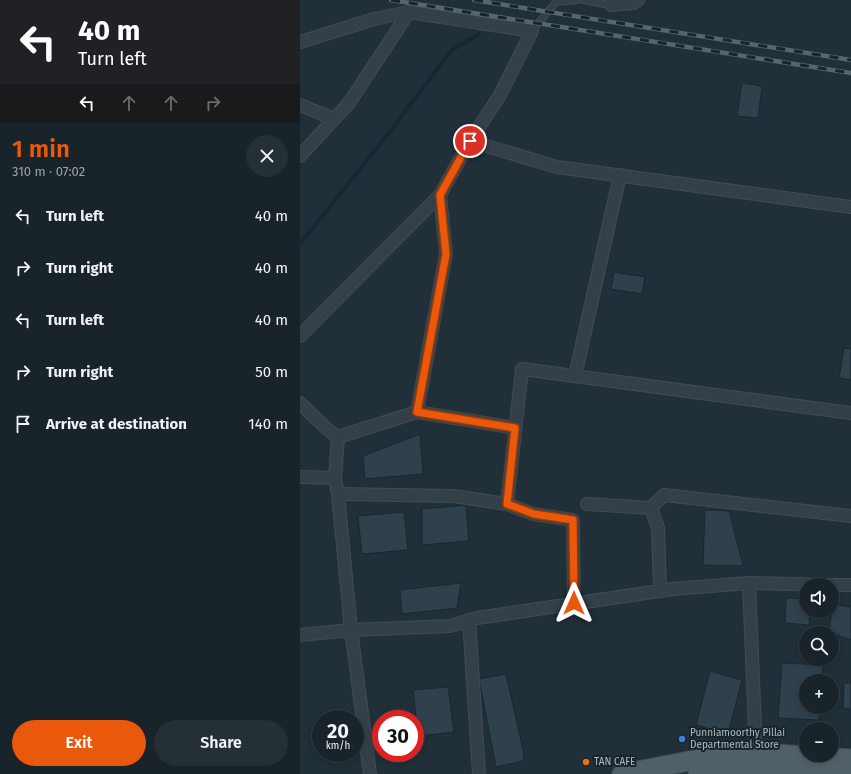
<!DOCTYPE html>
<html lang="en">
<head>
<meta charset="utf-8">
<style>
  :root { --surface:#18232a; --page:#252f36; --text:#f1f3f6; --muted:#9fa4a8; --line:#364047; --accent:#ea580c }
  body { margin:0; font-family:"Fira Sans",sans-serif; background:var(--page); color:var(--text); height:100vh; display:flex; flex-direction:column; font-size:15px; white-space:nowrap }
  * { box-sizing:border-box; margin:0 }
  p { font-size:13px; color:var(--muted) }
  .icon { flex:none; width:22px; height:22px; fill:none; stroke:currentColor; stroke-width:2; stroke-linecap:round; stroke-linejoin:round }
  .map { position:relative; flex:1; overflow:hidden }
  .side { display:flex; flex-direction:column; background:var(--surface); width:300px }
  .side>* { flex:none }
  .guide { background:#202124; color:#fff; overflow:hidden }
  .buttons { position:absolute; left:499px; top:578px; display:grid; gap:8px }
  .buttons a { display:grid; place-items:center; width:40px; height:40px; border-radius:50%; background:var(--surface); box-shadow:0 2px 6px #0003,0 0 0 1px var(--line); font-size:20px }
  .speed { position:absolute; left:12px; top:710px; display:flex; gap:8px; font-size:20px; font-weight:700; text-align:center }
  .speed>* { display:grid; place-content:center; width:52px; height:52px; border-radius:50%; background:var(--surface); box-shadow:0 2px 6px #0003,0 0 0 1px var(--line); line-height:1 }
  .speed small { font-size:10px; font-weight:400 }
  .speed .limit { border:6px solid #d22; background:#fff; color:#111 }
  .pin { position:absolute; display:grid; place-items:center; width:34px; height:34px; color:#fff; margin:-17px; border:2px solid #fff; border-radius:50%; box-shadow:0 1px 4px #0007 }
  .me { position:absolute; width:44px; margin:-22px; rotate:0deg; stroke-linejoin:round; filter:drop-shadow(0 0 3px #0008) }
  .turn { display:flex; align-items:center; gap:14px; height:84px; padding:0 12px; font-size:18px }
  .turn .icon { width:52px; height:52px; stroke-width:2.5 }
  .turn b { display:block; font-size:28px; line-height:34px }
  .lanes { display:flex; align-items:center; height:38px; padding:0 12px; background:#0003; justify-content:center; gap:20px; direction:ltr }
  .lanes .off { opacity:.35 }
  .round { display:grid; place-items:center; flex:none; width:42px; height:42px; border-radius:21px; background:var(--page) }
  .headline { display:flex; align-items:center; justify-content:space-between; height:68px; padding:0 12px }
  h1 { font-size:24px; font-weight:600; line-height:30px; color:var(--accent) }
  .button { display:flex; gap:8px; margin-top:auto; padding:8px 12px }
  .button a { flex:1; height:46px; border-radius:24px; background:var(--accent); color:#fff; font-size:16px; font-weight:600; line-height:46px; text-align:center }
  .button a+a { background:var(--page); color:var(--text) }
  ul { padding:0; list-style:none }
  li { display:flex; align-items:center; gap:12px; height:52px; padding:0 12px }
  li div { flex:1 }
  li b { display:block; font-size:15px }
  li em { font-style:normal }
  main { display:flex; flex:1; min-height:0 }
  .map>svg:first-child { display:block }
</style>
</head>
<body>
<main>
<section class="side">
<div class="guide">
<div class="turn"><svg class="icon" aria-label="left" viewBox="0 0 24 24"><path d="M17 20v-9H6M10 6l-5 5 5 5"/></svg><div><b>40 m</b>Turn left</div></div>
<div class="lanes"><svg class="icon" aria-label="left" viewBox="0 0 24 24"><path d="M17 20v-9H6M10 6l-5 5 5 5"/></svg><svg class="icon off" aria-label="ahead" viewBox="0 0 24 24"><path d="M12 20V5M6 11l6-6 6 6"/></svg><svg class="icon off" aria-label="ahead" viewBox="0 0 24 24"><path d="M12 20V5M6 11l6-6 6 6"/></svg><svg class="icon off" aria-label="right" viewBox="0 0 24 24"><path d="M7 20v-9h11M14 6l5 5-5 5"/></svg></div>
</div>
<div class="headline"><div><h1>1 min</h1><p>310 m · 07:02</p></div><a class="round"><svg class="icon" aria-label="close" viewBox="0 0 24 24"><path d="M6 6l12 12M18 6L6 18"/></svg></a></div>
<ul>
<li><svg class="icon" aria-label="left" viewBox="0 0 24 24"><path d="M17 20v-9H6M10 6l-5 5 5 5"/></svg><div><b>Turn left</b></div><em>40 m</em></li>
<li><svg class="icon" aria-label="right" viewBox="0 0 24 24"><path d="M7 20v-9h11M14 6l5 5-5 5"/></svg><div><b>Turn right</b></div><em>40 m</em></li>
<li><svg class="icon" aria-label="left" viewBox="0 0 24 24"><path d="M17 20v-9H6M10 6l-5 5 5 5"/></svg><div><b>Turn left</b></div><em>40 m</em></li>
<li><svg class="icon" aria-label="right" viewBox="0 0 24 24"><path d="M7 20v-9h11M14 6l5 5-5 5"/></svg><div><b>Turn right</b></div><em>50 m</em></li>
<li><svg class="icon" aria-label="arrive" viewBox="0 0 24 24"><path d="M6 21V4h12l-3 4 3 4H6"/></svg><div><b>Arrive at destination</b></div><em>140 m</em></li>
</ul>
<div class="button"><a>Exit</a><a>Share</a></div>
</section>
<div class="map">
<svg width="551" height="774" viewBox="0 0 551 774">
  <rect width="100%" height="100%" fill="#202f38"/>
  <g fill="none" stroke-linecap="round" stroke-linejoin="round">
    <path stroke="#142835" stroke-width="4" d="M0 244 84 139 152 50 179 34"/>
  </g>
  <g fill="#2f414c" stroke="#1b272f">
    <path d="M442 83 462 86 458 118 437 116Z"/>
    <path d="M314 272 345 277 342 294 311 289Z"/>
    <path d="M544 348 551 349V380L539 378Z"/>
    <path d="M120 434 123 474 65 479 63 456Z"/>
    <path d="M166 505 169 541 122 545V509Z"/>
    <path d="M405 510 429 511 443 566 403 565Z"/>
    <path d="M104 512 108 550 62 554 58 516Z"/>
    <path d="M161 583 157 608 102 614 100 590Z"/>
    <path d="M486 598 506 599V611H510L509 625 485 623Z"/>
    <path d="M533 604 551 607V640L529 632Z"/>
    <path d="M482 663 523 665 522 681H506V707H520L519 720 478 718Z"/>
    <path d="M410 671 442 680 429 730 422 728 420 735 406 732 407 728 396 725Z"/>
    <path d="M206 674 224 754 223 761 196 767 179 679Z"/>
    <path d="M551 680V709L543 708 544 683H551Z"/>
    <path d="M148 687 154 732 118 736 113 690Z"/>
  </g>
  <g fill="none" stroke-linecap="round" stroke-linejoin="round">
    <g stroke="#404c55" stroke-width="8">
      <g id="service">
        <path d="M283 0 311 5"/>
        <path d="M232 31 256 2 277 0"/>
      </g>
    </g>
    <g stroke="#404c55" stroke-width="14">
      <g id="minor">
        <path d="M311 5 334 3 338 0"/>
        <path d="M0 42 74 19 109 12 232 31 200 95 170 141 140 195 0 336"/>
        <path d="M0 105 34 119"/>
        <path d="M170 141 257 167 551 207"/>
        <path d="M0 156 49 103 109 12"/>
        <path d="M275 376 320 175"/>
        <path d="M0 403 26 428 38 437 35 478 38 494 51 630 70 774"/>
        <path d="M117 412 215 428"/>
        <path d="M38 437 117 412 146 254 140 195"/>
        <path d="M0 477 35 478"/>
        <path d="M38 494 153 496 207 504"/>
        <path d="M287 504 351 508 358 528 360 591"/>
        <path d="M351 508 364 495 551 516"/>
        <path d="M449 583 456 753"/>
        <path d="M532 585H551"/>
        <path d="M274 603 273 520 233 514 207 504 222 369 551 413"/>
        <path d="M169 620 179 774"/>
        <path d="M0 635 51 630 150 626 177 618 373 589 449 583 528 585"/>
      </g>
    </g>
    <g stroke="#404c55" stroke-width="21">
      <g id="primary">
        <path d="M322 774 389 761 446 752 551 759"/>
        <path d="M398 774 448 768 551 773"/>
      </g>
    </g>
    <use href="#service" stroke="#344048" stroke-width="6"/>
    <use href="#minor" stroke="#344048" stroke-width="12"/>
    <use href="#primary" stroke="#516068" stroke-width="19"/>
    <g stroke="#55666f" stroke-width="4.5">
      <g id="rail">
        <path d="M91 0 551 73"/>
        <path d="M174 0 551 60"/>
      </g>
    </g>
    <use href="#rail" stroke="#19252d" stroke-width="3" stroke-dasharray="9" stroke-linecap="butt"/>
  </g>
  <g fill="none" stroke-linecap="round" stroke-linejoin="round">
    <g stroke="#983908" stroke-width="10">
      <path id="route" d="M170 141 140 195 146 254 117 412 215 428 207 504 234 514 273 520 274 603"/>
    </g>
    <use href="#route" stroke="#ea580c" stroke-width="7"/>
  </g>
  <circle fill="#3f7fe0" stroke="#19252d" stroke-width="1.5" cx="382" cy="739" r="4"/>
  <circle fill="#e8710a" stroke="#19252d" stroke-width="1.5" cx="286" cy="762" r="4"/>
  <g text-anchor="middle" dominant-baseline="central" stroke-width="4" stroke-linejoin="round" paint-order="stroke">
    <g font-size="10" fill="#aebcc5" stroke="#19252d" text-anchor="start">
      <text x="390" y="733">Punniamoorthy Pillai<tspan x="390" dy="12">Departmental Store</tspan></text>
      <text x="294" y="762">TAN CAFE</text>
    </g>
  </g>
</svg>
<div class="buttons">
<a><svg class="icon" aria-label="sound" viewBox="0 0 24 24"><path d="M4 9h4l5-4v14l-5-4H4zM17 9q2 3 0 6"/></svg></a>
<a><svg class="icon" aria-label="search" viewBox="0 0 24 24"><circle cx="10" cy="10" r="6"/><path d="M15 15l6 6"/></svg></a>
<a>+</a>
<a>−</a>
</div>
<div class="speed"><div>20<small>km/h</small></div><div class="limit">30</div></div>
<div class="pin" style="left:170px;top:141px;background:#d93025"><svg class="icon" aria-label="arrive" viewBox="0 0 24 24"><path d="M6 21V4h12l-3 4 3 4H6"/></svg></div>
<svg class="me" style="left:274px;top:603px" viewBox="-20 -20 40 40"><path d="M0-17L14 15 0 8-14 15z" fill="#ea580c" stroke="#fff" stroke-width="4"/></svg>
</div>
</main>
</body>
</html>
